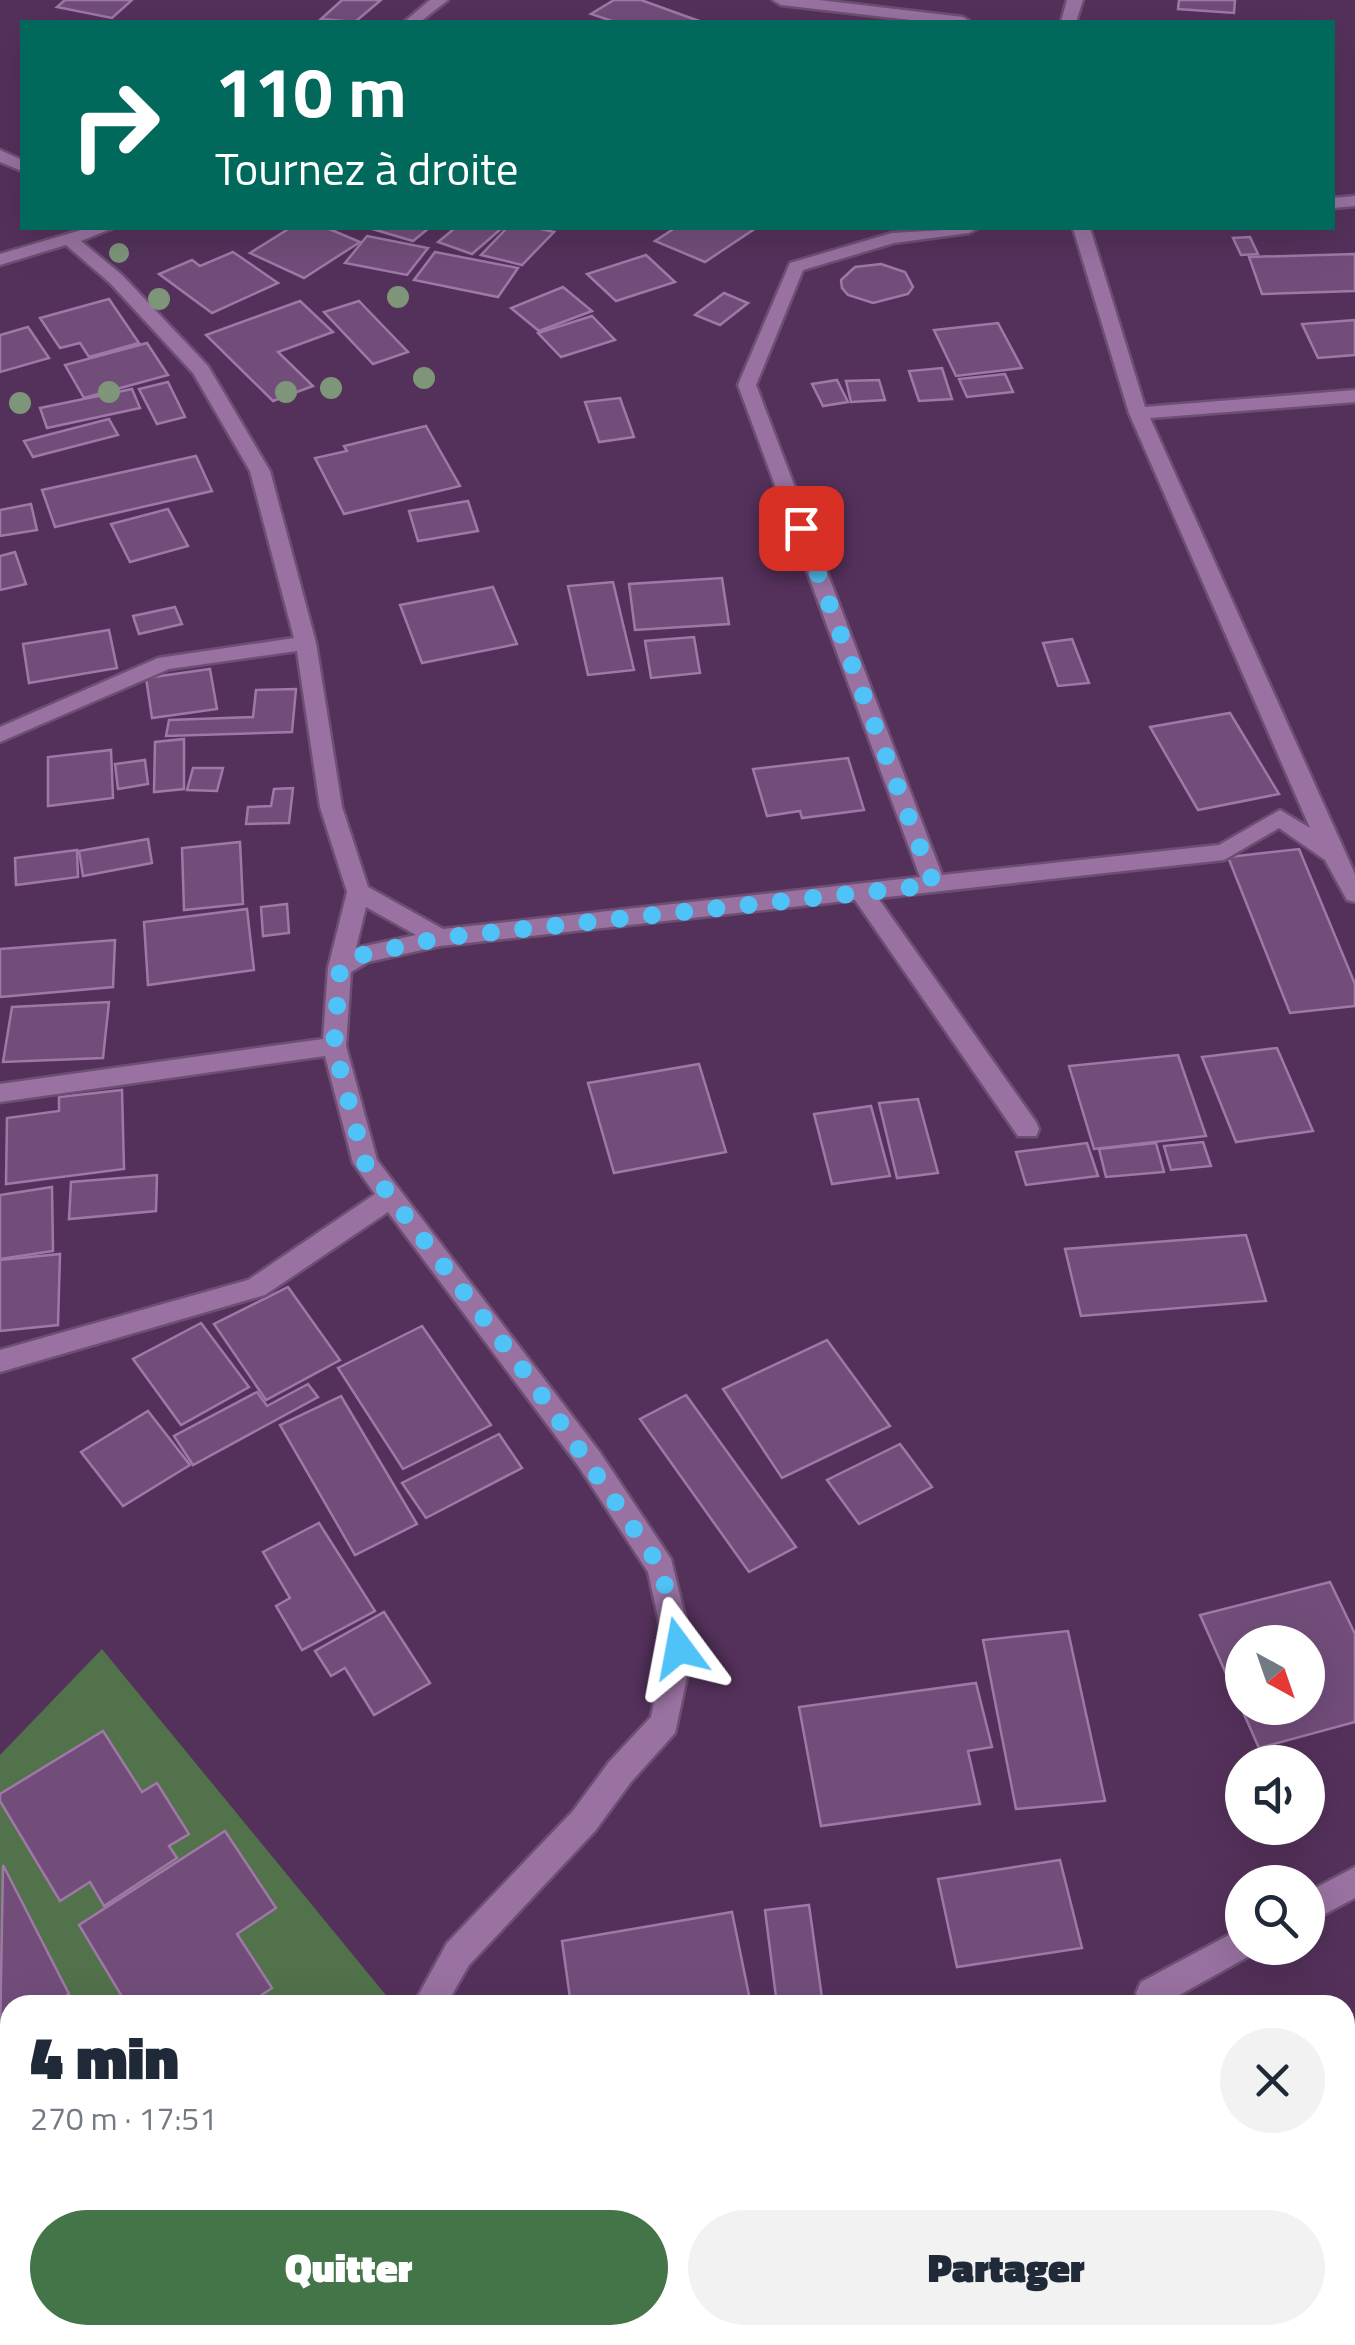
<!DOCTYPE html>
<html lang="fr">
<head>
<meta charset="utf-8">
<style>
  :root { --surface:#fff; --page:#f2f2f3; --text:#1f2937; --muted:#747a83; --accent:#447549 }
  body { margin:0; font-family:"Titillium Web",sans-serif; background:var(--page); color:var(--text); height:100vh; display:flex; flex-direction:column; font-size:38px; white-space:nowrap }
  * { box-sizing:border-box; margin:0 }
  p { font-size:32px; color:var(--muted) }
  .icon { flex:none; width:55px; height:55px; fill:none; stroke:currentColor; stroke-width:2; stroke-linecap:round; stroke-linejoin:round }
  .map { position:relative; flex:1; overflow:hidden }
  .details { position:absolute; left:0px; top:1995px; width:1355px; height:350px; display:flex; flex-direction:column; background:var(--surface); border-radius:30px 30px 0 0; box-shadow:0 10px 40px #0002 }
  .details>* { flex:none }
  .banner { position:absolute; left:20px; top:20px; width:1315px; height:210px; border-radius:0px; box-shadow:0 10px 40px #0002; background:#00695c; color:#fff; overflow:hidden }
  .needle { width:65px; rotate:140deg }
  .buttons { position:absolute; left:1225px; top:1625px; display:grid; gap:20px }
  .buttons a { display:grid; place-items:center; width:100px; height:100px; border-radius:50%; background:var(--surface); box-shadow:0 10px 40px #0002; font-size:50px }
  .pin { position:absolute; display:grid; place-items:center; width:85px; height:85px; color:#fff; margin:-42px; border-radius:20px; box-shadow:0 5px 15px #0006 }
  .me { position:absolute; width:110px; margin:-55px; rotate:347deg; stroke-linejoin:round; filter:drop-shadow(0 0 8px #0008) }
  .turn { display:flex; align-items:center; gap:35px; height:210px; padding:0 30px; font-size:45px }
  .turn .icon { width:130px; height:130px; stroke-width:2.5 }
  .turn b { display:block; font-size:70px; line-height:85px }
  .round { display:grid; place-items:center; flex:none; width:105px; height:105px; border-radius:52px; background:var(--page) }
  .headline { display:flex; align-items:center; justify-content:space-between; height:170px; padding:0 30px }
  h1 { font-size:60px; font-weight:800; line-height:75px }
  .primary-button { display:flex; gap:20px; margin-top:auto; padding:20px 30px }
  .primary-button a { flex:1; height:115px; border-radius:60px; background:var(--accent); color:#fff; font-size:40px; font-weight:800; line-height:115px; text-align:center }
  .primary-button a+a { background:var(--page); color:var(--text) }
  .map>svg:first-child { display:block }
</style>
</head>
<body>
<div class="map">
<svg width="1355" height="2345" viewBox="0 0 1355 2345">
  <rect width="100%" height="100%" fill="#54315b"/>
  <path fill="#51724a" d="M102 1649 394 2005H10V2335H665L674 2345H0V1755Z"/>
  <g fill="#724d7a" stroke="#9f78a7" stroke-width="2.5" fill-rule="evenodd">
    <path d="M65 0H132L112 18 57 7Z"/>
    <path d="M342 0H381L355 22 321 19Z"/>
    <path d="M614 0H641L702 22H615L591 14Z"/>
    <path d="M1179 0H1235L1234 13 1178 9Z"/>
    <path d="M290 228H327L360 242 304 278 250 253Z"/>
    <path d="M369 228H429L413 241Z"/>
    <path d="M455 228H502L472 254 438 242Z"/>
    <path d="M507 228H537L554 232 522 265 481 255Z"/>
    <path d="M675 228H756L705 262 655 241Z"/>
    <path d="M367 236 428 248 407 275 345 263Z"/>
    <path d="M1250 237 1258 254 1241 255 1233 238Z"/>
    <path d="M233 252 278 283 212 313 159 274 192 260 200 266Z"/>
    <path d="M435 252 518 268 498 297 414 280Z"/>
    <path d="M1355 254V291L1262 294 1249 257Z"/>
    <path d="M646 255 675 282 616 301 587 274Z"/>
    <path d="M881 264 905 272 913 287 908 294 873 303 848 295 842 288 841 280 855 267Z"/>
    <path d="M563 287 592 311 539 331 511 308Z"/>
    <path d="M724 293 748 303 720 325 695 315Z"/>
    <path d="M109 299 139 343 89 357 80 343 60 348 40 318Z"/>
    <path d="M300 301 333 332 278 352 313 386 273 401 206 335Z"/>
    <path d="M359 301 408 352 373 364 324 312Z"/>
    <path d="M592 316 615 340 561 357 538 333Z"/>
    <path d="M1355 320V355L1318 358 1302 324Z"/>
    <path d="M998 323 1022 368 956 376 934 330Z"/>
    <path d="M28 327 49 358 0 372V335Z"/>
    <path d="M147 343 168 375 84 398 65 365Z"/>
    <path d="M942 368 952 399 919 401 909 371Z"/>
    <path d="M1005 374 1013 392 967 397 959 379Z"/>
    <path d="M837 380 848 402 823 406 812 384Z"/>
    <path d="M879 380 885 400 851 402 846 381Z"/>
    <path d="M168 382 185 417 157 424 139 389Z"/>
    <path d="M132 389 140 408 47 428 40 408Z"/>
    <path d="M620 398 634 437 599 442 585 402Z"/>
    <path d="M109 419 118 435 33 457 24 441Z"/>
    <path d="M426 426 460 486 344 514 315 458 347 451 344 446Z"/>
    <path d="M196 456 212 491 55 527 42 490Z"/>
    <path d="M468 501 478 531 418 541 409 511Z"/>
    <path d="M31 504 37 530 0 536V510Z"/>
    <path d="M168 509 188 546 130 562 111 524Z"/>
    <path d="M15 552 26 584 0 590V556Z"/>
    <path d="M722 578 729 624 635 630 629 584Z"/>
    <path d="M613 582 634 670 588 675 568 586Z"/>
    <path d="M493 587 517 644 422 663 400 605Z"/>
    <path d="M175 607 182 624 139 634 133 616Z"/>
    <path d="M109 630 117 668 29 683 23 644Z"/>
    <path d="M694 637 700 673 651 678 645 641Z"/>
    <path d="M1072 639 1089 683 1058 686 1043 643Z"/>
    <path d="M210 669 217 709 152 718 146 678Z"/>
    <path d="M296 689 292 732 166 736 169 720 253 717 256 690Z"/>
    <path d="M1230 713 1279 794 1198 810 1150 727Z"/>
    <path d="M184 739V789L154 792 155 742Z"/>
    <path d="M111 750 113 798 48 806V757Z"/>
    <path d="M848 758 864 810 802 818 800 811 767 816 753 769Z"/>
    <path d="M145 760 148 784 118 789 115 764Z"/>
    <path d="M193 768H223L217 791 187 790Z"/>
    <path d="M293 788 289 823 246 824 248 807 271 806 274 789Z"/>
    <path d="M148 839 152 863 83 876 79 851Z"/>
    <path d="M240 842 243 904 184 910 182 848Z"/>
    <path d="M1299 849 1355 984V1006L1290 1013 1228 857Z"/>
    <path d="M77 850 78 877 16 885 15 858Z"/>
    <path d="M287 904 289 933 263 936 261 907Z"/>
    <path d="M247 909 254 970 148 985 144 922Z"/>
    <path d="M115 940 113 987 0 997V949Z"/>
    <path d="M109 1002 103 1058 3 1062 12 1007Z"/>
    <path d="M1277 1048 1313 1131 1236 1142 1202 1057Z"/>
    <path d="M1178 1055 1206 1136 1094 1149 1069 1066Z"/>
    <path d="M699 1064 726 1152 614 1173 588 1083Z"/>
    <path d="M122 1090 124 1169 6 1184 7 1118 59 1111V1097Z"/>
    <path d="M918 1099 938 1173 897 1178 879 1103Z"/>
    <path d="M871 1106 890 1176 832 1184 814 1114Z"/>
    <path d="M1203 1142 1211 1166 1171 1170 1164 1146Z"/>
    <path d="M1087 1143 1098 1176 1026 1185 1016 1152Z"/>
    <path d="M1156 1143 1164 1172 1106 1177 1099 1149Z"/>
    <path d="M157 1175 156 1211 69 1219 71 1182Z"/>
    <path d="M52 1187 53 1251 0 1259V1195Z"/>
    <path d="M1246 1235 1266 1301 1081 1316 1065 1249Z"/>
    <path d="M60 1254 58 1325 0 1331V1260Z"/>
    <path d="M288 1287 340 1360 266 1400 214 1324Z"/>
    <path d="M201 1323 249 1387 181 1425 133 1359Z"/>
    <path d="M422 1326 491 1425 403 1469 338 1368Z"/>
    <path d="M827 1340 890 1426 782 1478 723 1389Z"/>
    <path d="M308 1384 318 1397 193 1465 174 1436 257 1392 267 1406Z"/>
    <path d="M686 1395 796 1547 749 1572 640 1419Z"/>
    <path d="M341 1396 417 1524 355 1555 280 1425Z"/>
    <path d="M148 1411 190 1465 123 1506 81 1452Z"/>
    <path d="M499 1434 522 1468 426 1518 402 1483Z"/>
    <path d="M900 1444 932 1487 859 1524 827 1480Z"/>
    <path d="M319 1523 375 1611 302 1650 276 1606 290 1598 263 1552Z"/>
    <path d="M1330 1582 1355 1634V1722L1259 1748 1200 1615ZM1242 1642H1308V1708H1242Z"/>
    <path d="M384 1612 430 1683 374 1715 345 1668 331 1676 315 1651Z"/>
    <path d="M1068 1631 1105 1801 1016 1809 983 1640Z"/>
    <path d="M976 1683 992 1747 968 1751 980 1804 821 1826 799 1707Z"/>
    <path d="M103 1731 142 1792 157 1783 189 1834 169 1846 177 1858 104 1906 90 1882 60 1901 0 1801V1794Z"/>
    <path d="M225 1831 276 1908 237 1934 272 1988 247 2005H127L79 1925Z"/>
    <path d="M1060 1860 1082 1948 957 1967 938 1879Z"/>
    <path d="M3 1865 69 1994 50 2005H10V2029L0 2035Z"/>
    <path d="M809 1905 823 2005H777L765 1910Z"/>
    <path d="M732 1912 751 2005H571L562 1941Z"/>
    <path d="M10 2177V2249L0 2226V2183Z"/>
    <path d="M12 2335H130L135 2345H0Z"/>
  </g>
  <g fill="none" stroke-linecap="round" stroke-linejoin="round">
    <g stroke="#6d4f73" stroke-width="5">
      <g id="minor">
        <path d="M430 0H448L420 22H404Z"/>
        <path d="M773 0H819L963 17 971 22H928L781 5Z"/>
        <path d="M1067 0H1083L1076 22H1061Z"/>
        <path d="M0 150 22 160V171L0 162Z"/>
        <path d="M1355 196V206L1332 208V198Z"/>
        <path d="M88 228H113L81 241 122 275 208 366 270 471 316 643 342 807 368 887 443 929 920 877 738 385 790 263 892 233 978 228 969 233 894 243 803 270 756 385 942 875 1219 845 1280 810 1310 828 1129 413 1073 228H1090L1145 407 1355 390V402L1150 418 1355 874V902L1347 900 1325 860 1279 828 1224 860 878 898 1036 1122 1039 1129 1036 1136H1018L855 900 440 946 368 962 351 972 346 1046 377 1160 599 1451 671 1559 693 1649 675 1733 631 1782 595 1831 469 1965 446 2005H413L447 1943 573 1811 609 1762 651 1717 665 1649 648 1572 579 1467 388 1212 265 1295 0 1372V1350L248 1280 375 1194 353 1163 325 1056 0 1102V1084L323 1039 328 968 347 892 320 807 297 651 169 669 0 742V727L158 658 294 638 250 471 193 373 110 283 66 245 0 265V254ZM366 907 416 935 356 948Z"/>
        <path d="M1355 1867V1898L1308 1923V1892Z"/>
        <path d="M1242 1928V1948H1256L1253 1954 1163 2004H1141L1136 1993 1141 1982Z"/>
        <path d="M10 2126V2159L0 2163V2130Z"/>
        <path d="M479 2335H516L520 2345H483Z"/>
      </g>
    </g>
    <use href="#minor" fill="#9972a1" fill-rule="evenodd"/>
  </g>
  <g fill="#7e9579">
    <circle cx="119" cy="253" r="10"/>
    <circle cx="398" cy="297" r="11"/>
    <circle cx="159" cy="299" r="11"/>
    <circle cx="424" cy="378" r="11"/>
    <circle cx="331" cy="388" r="11"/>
    <circle cx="109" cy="392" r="11"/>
    <circle cx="286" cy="392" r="11"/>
    <circle cx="20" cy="403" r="11"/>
  </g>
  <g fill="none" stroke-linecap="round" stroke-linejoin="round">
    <path stroke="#4fc3f7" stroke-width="18" stroke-dasharray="0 32.4" d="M679 1648 661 1568 531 1380 365 1163 334 1046 340 968 362 955 440 938 934 885 801 528"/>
  </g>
</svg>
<div class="buttons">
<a><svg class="needle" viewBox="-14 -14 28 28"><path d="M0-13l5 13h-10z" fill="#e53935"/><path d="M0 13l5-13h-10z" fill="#747a83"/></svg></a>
<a><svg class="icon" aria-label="sound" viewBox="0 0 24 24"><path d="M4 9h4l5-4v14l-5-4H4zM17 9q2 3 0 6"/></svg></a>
<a><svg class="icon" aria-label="search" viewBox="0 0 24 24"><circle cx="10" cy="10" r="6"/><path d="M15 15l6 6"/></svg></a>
</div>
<div class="pin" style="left:801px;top:528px;background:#d93025"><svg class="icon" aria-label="arrive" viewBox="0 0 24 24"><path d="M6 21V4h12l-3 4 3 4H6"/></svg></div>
<svg class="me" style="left:679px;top:1648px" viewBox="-20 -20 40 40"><path d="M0-17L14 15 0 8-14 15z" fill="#4fc3f7" stroke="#fff" stroke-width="4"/></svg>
<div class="banner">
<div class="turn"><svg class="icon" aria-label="right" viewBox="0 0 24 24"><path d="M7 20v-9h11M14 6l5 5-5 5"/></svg><div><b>110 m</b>Tournez à droite</div></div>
</div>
<section class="details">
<div class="headline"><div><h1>4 min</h1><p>270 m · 17:51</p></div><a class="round"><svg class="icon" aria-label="close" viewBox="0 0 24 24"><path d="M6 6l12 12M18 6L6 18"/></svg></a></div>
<div class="primary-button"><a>Quitter</a><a>Partager</a></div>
</section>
</div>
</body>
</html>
